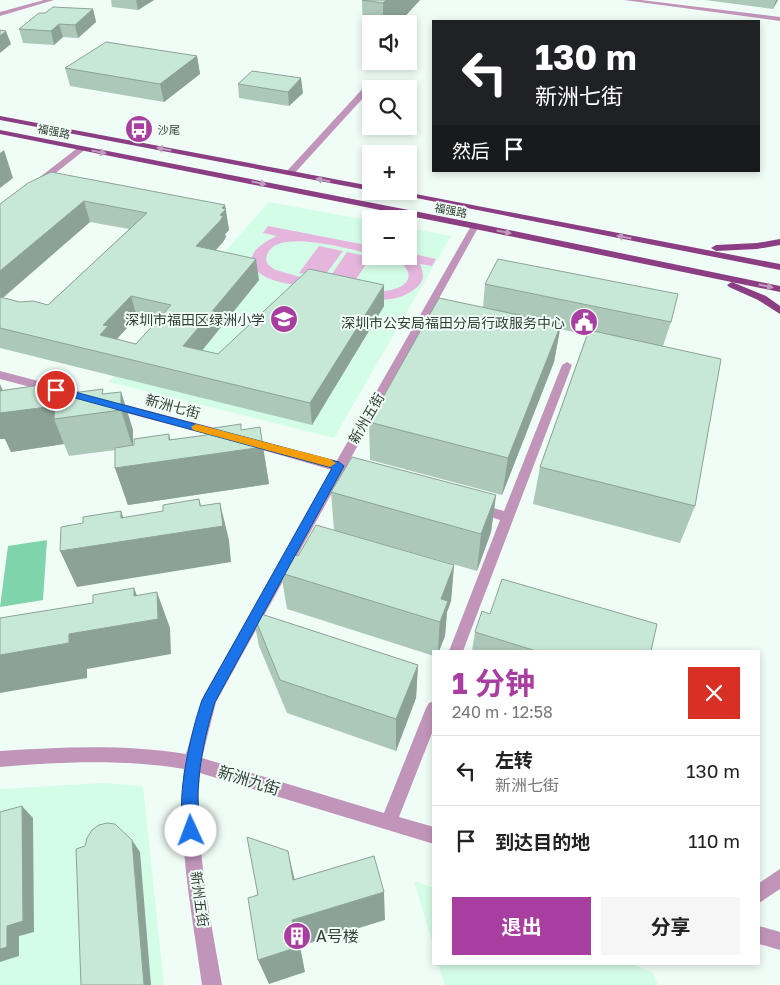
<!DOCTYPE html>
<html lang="zh">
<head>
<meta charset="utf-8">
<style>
  :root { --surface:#fff; --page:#f6f6f6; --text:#222; --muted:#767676; --line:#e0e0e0; --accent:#a83e9f }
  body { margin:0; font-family:"Golos Text","Noto Sans SC",sans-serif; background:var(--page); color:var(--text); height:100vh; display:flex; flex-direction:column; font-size:19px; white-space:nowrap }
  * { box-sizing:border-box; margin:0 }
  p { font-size:16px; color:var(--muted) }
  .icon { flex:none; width:28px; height:28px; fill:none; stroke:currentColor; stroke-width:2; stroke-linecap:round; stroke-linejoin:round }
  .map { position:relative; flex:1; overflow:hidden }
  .drawer { position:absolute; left:432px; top:650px; width:328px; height:315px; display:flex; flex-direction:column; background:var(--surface); border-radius:0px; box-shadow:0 2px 8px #0003 }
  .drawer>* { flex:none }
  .banner { position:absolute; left:432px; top:20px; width:328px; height:152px; border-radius:0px; box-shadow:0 2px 8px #0003; background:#202124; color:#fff; overflow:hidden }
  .controls { position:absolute; left:362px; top:15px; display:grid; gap:10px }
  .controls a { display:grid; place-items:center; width:55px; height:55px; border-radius:0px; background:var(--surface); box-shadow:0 2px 8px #0003; font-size:25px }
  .pin { position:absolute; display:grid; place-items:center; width:42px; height:42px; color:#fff; margin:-21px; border:2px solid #fff; border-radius:50%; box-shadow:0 1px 5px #0007 }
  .me { position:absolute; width:55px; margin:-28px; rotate:358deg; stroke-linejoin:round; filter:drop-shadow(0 0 4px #0008) }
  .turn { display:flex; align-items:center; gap:18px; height:105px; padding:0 20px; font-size:22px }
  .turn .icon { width:65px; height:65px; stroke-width:2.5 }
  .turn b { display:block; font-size:35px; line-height:42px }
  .then { display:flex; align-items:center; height:48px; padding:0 20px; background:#0003; gap:10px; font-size:19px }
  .round { display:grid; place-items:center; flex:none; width:52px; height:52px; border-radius:0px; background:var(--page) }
  .overview { display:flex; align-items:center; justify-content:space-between; height:85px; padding:0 20px }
  h1 { font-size:30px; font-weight:700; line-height:38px; color:var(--accent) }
  .cta { display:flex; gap:10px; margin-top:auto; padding:10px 20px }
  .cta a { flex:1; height:58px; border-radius:0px; background:var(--accent); color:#fff; font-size:20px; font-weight:700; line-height:58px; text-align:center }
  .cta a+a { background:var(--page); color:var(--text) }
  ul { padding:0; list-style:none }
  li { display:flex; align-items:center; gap:15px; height:70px; padding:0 20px; border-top:1px solid var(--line) }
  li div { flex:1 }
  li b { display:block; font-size:19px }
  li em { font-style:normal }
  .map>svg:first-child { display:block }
</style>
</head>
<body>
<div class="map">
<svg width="780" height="985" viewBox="0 0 780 985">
  <rect width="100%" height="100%" fill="#f0fdf6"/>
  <g fill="#d4fde7">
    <path d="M269 202 371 221V256H409V228L451 236 334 438 109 382Z"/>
    <path d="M102 783 143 786 164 985H0V789Z"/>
    <path d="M414 881 434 888V948Z"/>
    <path d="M438 964H632L652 972 658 985H445Z"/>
  </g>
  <g fill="#e5b5de">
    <path d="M268 226 371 246V254C351 250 276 227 267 255 264 263 270 267 276 270 297 277 366 294 386 291 420 286 413 262 383 256H409V253L436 259 432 266 420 264C424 273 425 281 416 288 389 311 347 295 316 288 298 285 271 284 257 271 241 255 264 242 277 236L263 233Z"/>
    <path d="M319 246 343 251 323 278 299 273Z"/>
    <path d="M347 252 371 257 352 285 328 280Z"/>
  </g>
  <path fill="#80d4ac" d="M47 540 43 600 0 607 8 546Z"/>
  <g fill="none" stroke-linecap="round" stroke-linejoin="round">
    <g fill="#c195ba" fill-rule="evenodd">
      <path d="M44 0H54L0 16V12Z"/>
      <path d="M624 0H641L780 17V21Z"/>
      <path d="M366 85 373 87 293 175H287V171Z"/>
      <path d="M80 146 87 148 42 184H36V180Z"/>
      <path d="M475 223 479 226 347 465 351 469 349 472 343 473 216 702 202 758 384 813 426 708 429 703 434 701V728L399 817 434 827V844L200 773C194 844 210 915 222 985H202C192 913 177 842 184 769 123 759 62 762 0 767V751C62 747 124 744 186 754L204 695 332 470 242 444 240 441 246 437 336 462 471 226Z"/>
      <path d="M567 362 572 365 463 651H449L500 520 475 512 473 509 475 506 479 504 504 511 562 365Z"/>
      <path d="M0 371 88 394 90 397 84 401 0 379Z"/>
      <path d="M111 401 222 430 228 434 222 438 107 408 105 405 107 402Z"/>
      <path d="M780 869V889L759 903V883Z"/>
      <path d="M759 926 780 932V950L759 944Z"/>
    </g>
    <g fill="#8b3e83" fill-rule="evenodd">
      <path d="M0 116 371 186 372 191 0 120Z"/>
      <path d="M0 130 475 223 780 286V292L475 229 0 134Z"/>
      <path d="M381 191H400L780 264V270Z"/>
      <path d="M780 239V245L757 249 716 251 711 248 716 245 757 243Z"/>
      <path d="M732 282 766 296 780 306V314L758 300 729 287 727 285Z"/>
    </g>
  </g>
  <g fill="#acc8b9" fill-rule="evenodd">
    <path d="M111 0H154L138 10 112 7Z"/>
    <path d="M362 0H420L398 24H371V39L363 38Z"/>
    <path d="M705 0H778L773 9Z"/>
    <path d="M93 9 96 22 78 38 63 37 54 45 23 43 19 29 45 13Z"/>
    <path d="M197 56 200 74 164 102 70 86 65 68Z"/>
    <path d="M238 84 303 93 289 106 239 98Z"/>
    <path d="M28 183 225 205 229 230 225 234 226 237 223 242 215 250 259 280 202 350 218 354 384 306 312 425 0 348V204ZM90 222 129 229 48 305 20 302 3 298ZM137 317 156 322 136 344 117 339Z"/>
    <path d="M485 284 671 322 663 346 695 506 680 543 533 504 540 467 587 335 560 329 554 362 502 495 370 460 369 422 483 307Z"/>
    <path d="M40 385 42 390 60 395 105 394 121 392 133 430V445L242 430 263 447 269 484 128 505 115 468V450L69 456 64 444 11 452 5 439 3 390Z"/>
    <path d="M331 492 496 495 491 532 477 571 334 530Z"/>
    <path d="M298 556 454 565 451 601 447 612 445 636 439 651H434V656L287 609 281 573Z"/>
    <path d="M252 611 418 665 416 698 396 751 287 713 259 646Z"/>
    <path d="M490 614 651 651H472L475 632Z"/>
  </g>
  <g fill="#8ca296">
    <path d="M136 0H154L138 10Z"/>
    <path d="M386 0H420L398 24H383V3Z"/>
    <path d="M776 0H778L773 9Z"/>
    <path d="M93 9 96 22 78 38 75 25Z"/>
    <path d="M59 24 63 37 54 45 51 31Z"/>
    <path d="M6 31 11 44 0 53V36Z"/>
    <path d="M197 56 200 74 164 102 160 84Z"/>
    <path d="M301 78 303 93 289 106 288 92Z"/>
    <path d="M4 150 13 178 0 188V153Z"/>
    <path d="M84 201 90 222 0 300V271Z"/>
    <path d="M225 205 229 230 225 234 226 237 223 242 200 268 196 246 220 215 222 208Z"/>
    <path d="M256 259 259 280 188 368 183 346Z"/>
    <path d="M384 285V306L312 425 310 403Z"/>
    <path d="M131 296 137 317 113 343 100 335 103 325Z"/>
    <path d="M561 324 554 362 502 495 508 458Z"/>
    <path d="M0 384 12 412 39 390 40 385 49 407 55 406 54 419 64 444 11 452 5 439H0Z"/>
    <path d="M121 392 133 430V448L121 410Z"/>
    <path d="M169 434 175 459 263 447 269 484 128 505 115 468 169 440Z"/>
    <path d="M496 495 491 532 477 571 481 534Z"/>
    <path d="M199 499 207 528 220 503 229 540 231 562 77 587 60 551 121 518V511L131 540 200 506Z"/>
    <path d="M454 565 451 601 447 612 445 636 439 651H438L441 599Z"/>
    <path d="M134 588 147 621 157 592 170 628 171 654 87 669V678L0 693V655L69 634 134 596Z"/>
    <path d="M418 665 416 698 396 751V719Z"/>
    <path d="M22 806 33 818 34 932 19 936V956L0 962V949L7 926Z"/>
    <path d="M132 840 140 852 151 985H144Z"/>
    <path d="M288 851 295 881 293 880Z"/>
    <path d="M384 892 385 920 300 946 305 972 269 984 258 960 292 920Z"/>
  </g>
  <g fill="#c8e8d7" stroke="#8ca296" fill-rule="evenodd">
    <path d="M362 0H386L383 3Z"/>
    <path d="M53 7 93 9 75 25 59 24 51 31 19 29 39 13H45Z"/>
    <path d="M0 30 6 31 0 36Z"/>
    <path d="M106 42 197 56 160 84 65 68Z"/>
    <path d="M252 71 301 78 288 92 238 84Z"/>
    <path d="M51 172 225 205 222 208 226 209 220 215 223 216 220 221 196 246 256 259 183 346 218 354 309 269 384 285 310 403 0 328V297L20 302 33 301 48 305 147 213 84 201 0 271V204L28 183ZM131 296 171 305 136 344 100 335 108 326 103 325Z"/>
    <path d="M498 259 678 294 671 322 485 284Z"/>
    <path d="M439 298 561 324 508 458 369 422Z"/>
    <path d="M589 330 721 359 695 506 540 467Z"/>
    <path d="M40 385 39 390 58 388 57 395 103 389 102 394 121 392V410L54 419 55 406 0 413V391Z"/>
    <path d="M241 424V430L260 427 263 447 115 468V448L134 445V439L169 434V440L207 435V429Z"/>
    <path d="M352 457 496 495 481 534 331 492Z"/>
    <path d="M199 499 200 506 220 503 223 526 60 551 61 527 83 523V517L121 511V518L163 511V505Z"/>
    <path d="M316 525 454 565 441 599 448 601 440 622 281 573 292 554 298 556Z"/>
    <path d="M502 579 657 624 651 651H536L475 632 482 611 490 614Z"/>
    <path d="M134 588V596L157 592 158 619 69 634V643L0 655V618L93 603V595Z"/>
    <path d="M252 611 418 665 396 719 280 680Z"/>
    <path d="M22 806 23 921 7 926V947L0 949V812Z"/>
    <path d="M107 823 115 824 132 840 144 985H81L76 849 85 846 87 838 92 830 99 825Z"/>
    <path d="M247 837 288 851 293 880 374 856 384 892 292 920 298 947 258 960 248 898 258 895Z"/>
  </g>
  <defs><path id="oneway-solid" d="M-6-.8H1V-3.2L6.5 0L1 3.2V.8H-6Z" transform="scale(1.25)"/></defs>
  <g fill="#be9ebc">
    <use href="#oneway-solid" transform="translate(164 149) rotate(-169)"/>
    <use href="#oneway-solid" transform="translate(99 152) rotate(11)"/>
    <use href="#oneway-solid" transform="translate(323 180) rotate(-169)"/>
    <use href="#oneway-solid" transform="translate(259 183) rotate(11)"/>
    <use href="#oneway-solid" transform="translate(504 232) rotate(11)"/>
    <use href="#oneway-solid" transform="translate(624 237) rotate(-169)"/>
    <use href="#oneway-solid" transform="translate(766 286) rotate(12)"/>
  </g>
  <path fill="#1a73e8" stroke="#114b97" d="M56 387 339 462 344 466 215 702C206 731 200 759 198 790 197 805 202 823 197 837L191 839 186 837C173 805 191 732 202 700L332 468 53 392V388Z"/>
  <path fill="#f59e0b" d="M196 424 330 459 336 463 330 467 193 430 191 427Z"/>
  <defs>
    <g id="bus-disc" transform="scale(1.4375)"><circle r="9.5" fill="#a83e9f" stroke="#f0fdf6"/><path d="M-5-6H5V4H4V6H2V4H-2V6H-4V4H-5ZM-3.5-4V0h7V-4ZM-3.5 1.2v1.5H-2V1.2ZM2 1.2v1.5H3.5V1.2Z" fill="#fff"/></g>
    <g id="school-disc" transform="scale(1.4375)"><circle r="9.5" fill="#a83e9f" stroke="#f0fdf6"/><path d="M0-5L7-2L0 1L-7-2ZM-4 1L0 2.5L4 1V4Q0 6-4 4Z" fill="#fff"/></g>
    <g id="civic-disc" transform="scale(1.4375)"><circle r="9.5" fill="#a83e9f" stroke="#f0fdf6"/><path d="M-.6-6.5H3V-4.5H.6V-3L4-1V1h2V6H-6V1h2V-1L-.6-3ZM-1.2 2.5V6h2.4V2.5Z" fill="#fff"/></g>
    <g id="building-disc" transform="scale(1.4375)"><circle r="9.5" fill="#a83e9f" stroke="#f0fdf6"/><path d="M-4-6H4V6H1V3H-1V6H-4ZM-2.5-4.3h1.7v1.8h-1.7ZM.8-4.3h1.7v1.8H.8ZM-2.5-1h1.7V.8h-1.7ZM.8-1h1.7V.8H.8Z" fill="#fff"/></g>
  </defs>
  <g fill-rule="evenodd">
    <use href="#bus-disc" x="139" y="129"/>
    <use href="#school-disc" x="284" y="319"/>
    <use href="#civic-disc" x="584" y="322"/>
    <use href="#building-disc" x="297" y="936"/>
  </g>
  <g text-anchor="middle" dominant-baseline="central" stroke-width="4" stroke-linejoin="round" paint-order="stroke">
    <g font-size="11" fill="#334039" stroke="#f0fdf6" text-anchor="start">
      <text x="158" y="129">沙尾</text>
    </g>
    <g font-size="11" fill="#334039" stroke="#f0fdf6">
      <text transform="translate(54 131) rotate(11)">福强路</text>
      <text transform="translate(451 210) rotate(11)">福强路</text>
    </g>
    <g font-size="14" fill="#334039" stroke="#f0fdf6" text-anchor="end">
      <text x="265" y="319">深圳市福田区绿洲小学</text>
      <text x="565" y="322">深圳市公安局福田分局行政服务中心</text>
    </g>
    <g font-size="14" fill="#334039" stroke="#f0fdf6">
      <text transform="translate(173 406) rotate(15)">新洲七街</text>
      <text transform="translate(366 418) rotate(-60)">新州五街</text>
      <text transform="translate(200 899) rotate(82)">新州五街</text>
    </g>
    <g font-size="16" fill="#334039" stroke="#f0fdf6">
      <text transform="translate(249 780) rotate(17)">新洲九街</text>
    </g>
    <g font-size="16" fill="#334039" stroke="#f0fdf6" text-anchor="start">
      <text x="316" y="936">A号楼</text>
    </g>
  </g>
</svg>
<div class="controls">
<a><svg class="icon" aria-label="sound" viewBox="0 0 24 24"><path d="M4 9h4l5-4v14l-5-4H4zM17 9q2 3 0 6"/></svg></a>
<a><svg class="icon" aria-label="search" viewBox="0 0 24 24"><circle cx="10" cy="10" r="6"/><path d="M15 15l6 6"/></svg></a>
<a>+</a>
<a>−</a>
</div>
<div class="pin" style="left:56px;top:390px;background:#d93025"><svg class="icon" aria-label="arrive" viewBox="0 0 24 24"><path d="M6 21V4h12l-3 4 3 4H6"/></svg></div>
<svg class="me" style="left:191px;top:831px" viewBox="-20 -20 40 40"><circle r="19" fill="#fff"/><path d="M0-13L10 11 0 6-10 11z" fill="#1a73e8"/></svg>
<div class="banner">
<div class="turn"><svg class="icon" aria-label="left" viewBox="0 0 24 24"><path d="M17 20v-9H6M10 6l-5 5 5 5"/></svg><div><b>130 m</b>新洲七街</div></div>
<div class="then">然后<svg class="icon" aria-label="arrive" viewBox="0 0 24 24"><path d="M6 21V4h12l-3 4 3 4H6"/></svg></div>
</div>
<section class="drawer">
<div class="overview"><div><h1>1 分钟</h1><p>240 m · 12:58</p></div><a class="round" style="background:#d93025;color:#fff"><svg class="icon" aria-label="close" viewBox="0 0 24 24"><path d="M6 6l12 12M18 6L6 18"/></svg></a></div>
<ul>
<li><svg class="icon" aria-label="left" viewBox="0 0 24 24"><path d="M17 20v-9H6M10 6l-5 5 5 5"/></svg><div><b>左转</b><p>新洲七街</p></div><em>130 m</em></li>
<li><svg class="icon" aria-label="arrive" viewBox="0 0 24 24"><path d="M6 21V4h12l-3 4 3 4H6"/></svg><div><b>到达目的地</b></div><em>110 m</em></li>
</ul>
<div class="cta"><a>退出</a><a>分享</a></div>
</section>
</div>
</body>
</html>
